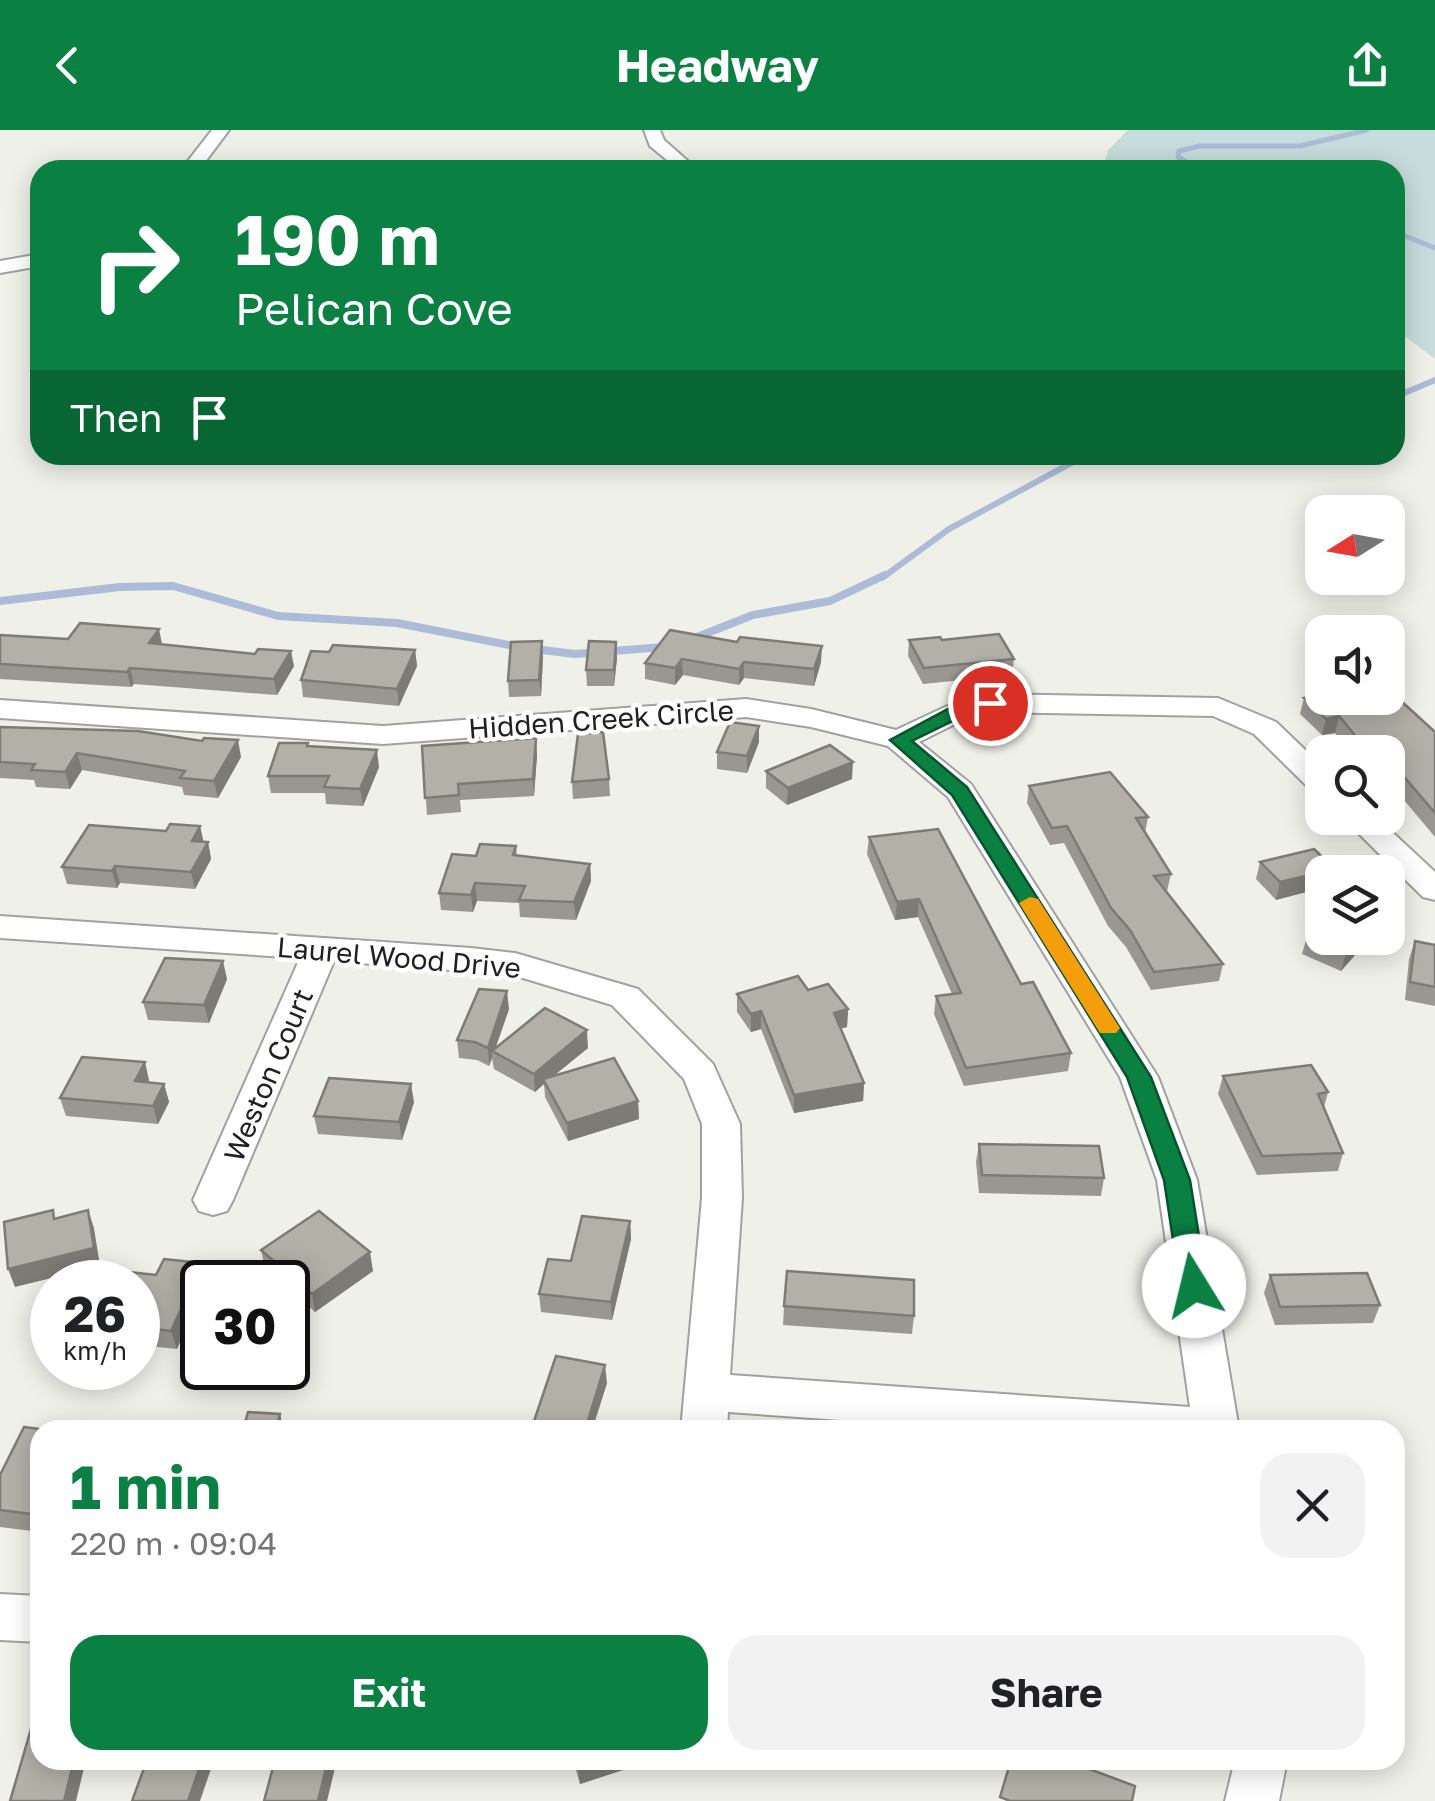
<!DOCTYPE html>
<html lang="en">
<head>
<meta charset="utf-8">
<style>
  :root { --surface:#fff; --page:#f2f2f2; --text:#202124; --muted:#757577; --accent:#0b8043 }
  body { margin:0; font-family:"Golos Text",sans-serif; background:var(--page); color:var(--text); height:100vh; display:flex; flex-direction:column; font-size:38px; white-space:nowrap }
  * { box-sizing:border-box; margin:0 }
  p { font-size:32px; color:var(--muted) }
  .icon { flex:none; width:55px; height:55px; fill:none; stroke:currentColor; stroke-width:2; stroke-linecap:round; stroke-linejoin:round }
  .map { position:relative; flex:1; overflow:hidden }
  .sheet { position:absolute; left:30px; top:1290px; width:1375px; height:350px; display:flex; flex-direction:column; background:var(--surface); border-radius:30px; box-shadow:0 5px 25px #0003 }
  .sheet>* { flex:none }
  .top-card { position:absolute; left:30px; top:30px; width:1375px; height:305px; border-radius:30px; box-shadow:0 5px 25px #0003; background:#0b8043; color:#fff; overflow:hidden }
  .needle { width:65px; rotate:259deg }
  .controls { position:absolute; left:1305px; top:365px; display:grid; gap:20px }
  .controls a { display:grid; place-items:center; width:100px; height:100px; border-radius:20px; background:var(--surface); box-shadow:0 5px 25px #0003; font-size:50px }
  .speed { position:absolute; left:30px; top:1130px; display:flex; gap:20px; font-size:50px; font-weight:700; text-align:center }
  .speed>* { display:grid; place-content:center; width:130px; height:130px; border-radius:50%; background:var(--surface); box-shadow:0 5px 25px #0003; line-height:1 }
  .speed small { font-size:25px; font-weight:400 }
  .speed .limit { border:5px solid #111; border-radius:15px; background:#fff; color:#111 }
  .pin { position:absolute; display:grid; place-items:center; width:85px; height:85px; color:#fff; margin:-42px; border:5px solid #fff; border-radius:50%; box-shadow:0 2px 10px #0007 }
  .me { position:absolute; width:110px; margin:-55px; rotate:351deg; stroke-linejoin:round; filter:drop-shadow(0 0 8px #0008) }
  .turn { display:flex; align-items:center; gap:35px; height:210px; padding:0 40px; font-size:45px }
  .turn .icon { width:130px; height:130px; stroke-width:2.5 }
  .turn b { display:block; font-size:70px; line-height:85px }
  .then { display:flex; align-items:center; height:95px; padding:0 40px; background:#0003; gap:20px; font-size:38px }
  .round { display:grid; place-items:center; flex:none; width:105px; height:105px; border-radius:30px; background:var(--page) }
  .overview { display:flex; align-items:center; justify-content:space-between; height:170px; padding:0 40px }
  h1 { font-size:60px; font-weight:700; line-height:75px; color:var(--accent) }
  .button { display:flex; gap:20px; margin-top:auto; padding:20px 40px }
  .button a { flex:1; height:115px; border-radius:30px; background:var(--accent); color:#fff; font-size:40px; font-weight:700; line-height:115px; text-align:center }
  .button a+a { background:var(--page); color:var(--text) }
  header { display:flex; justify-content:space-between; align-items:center; height:130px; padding:0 40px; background:var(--accent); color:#fff; font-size:45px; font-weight:700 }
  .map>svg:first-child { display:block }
</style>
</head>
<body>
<header><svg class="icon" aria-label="back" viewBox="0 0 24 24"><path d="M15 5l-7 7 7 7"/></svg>Headway<svg class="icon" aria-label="share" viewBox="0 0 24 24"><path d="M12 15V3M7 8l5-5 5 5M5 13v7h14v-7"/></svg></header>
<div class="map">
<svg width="1435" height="1671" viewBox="0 0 1435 1671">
  <rect width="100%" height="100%" fill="#eff0e8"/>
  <path fill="#c7dcdc" d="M1128 0H1435V229L1395 199V40H1103L1108 20Z"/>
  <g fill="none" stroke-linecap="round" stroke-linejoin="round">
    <g stroke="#aebbd8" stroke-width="5">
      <path d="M1201 40 1178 27 1179 21 1200 16H1300L1367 0"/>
      <path d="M1395 102 1435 118"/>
    </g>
    <g stroke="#aebbd8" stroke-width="6">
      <path d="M1395 267 1435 250"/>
      <path d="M882 448 949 399 1086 325"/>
    </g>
    <g stroke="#aebbd8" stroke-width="8">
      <path d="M0 471 120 457 173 456 278 486 397 493 519 517"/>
      <path d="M692 509 753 485 830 471 885 445"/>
      <path d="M534 519 575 524 663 517"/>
    </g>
    <g stroke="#a1a1a1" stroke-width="4">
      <g id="minor">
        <path d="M212 0H229L199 40H181Z"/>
        <path d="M644 0H660L664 10 698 40H679L650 16Z"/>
        <path d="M40 124V136L0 143V131Z"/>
        <path d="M990 564 1218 568 1276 592 1322 636V662L1311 660 1254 604 1213 586 991 582 965 589 919 612 971 654 1158 947 1197 1050 1239 1300H983L728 1282 727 1300H681L702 1068V994L684 949 612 875 513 845 334 831 233 1070 227 1081 213 1085 199 1081 193 1070 300 828 0 808V786L471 818 515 823 638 859 713 934 740 994 742 1068 730 1245 1190 1277 1157 1050 1120 947 948 667 888 616 811 597 746 587 383 614 0 588V570L383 596 746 569 811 579 896 600 945 577Z"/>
        <path d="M1343 688H1377L1435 742V770L1423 767Z"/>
        <path d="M0 1464 40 1466V1512L0 1510Z"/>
        <path d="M1235 1630H1287L1279 1671H1225Z"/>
      </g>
    </g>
    <use href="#minor" fill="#fff" fill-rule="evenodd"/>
  </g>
  <g fill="#999790">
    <path d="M670 500 821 532 814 556 744 548 739 555 683 545 675 555 645 549V533Z"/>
    <path d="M0 505 162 514 294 536 277 565 134 554 131 557 0 549Z"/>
    <path d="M909 510H942L1014 529 1012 545 923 554 908 526Z"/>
    <path d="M415 520 417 536 399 576 303 567 301 550 329 522Z"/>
    <path d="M543 527 541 566 509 567 508 551Z"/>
    <path d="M617 528 614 556H587L586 540Z"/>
    <path d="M1304 568 1435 602V707L1388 651V622H1351L1335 603 1322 605 1300 584Z"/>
    <path d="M0 597 241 627 218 668 184 665 182 657 82 640 70 659 36 657 34 650 0 648Z"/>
    <path d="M759 612 747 643 717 639V622Z"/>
    <path d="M308 616 379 637 363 676 326 674 325 663H271L268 646Z"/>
    <path d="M422 616 537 625 534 666 460 670 461 682 427 685Z"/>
    <path d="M766 641 852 649 787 675 766 658Z"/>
    <path d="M609 649 610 666 573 669 572 652Z"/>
    <path d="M1029 656 1148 687 1145 703 1171 744 1167 761 1223 834 1219 851 1151 860 1126 817 1108 796 1064 713 1050 715 1027 673Z"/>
    <path d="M200 696 203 712H208L211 729 195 759 120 753 117 758 67 754 62 737 166 701Z"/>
    <path d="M869 707 1021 854 1071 923 1068 941 964 956 934 884 936 866 952 864 918 787 895 790 867 724Z"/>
    <path d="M516 716 517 725 590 734 591 751 576 790 520 787 519 773 477 771 473 782 441 780 439 763 476 726Z"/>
    <path d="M1260 732 1335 739 1334 742H1322L1276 770 1256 749Z"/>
    <path d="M1307 807 1322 808H1370L1341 841 1302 824Z"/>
    <path d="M1415 811 1435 815V876L1405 870 1409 829Z"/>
    <path d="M227 849 209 893 148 890 143 872Z"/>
    <path d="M808 860 848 879 847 897 841 898 864 953 863 971 794 983 761 899 751 902 737 882V864Z"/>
    <path d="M509 879 496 917 588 918 553 946 638 971 639 989 568 1011 545 967 544 954 535 962 494 939 492 928 489 936 477 930 459 928 457 910Z"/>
    <path d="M1223 946 1328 962 1324 978 1343 1023 1338 1041 1257 1045 1218 964Z"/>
    <path d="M149 950 148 952 164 954 169 972 158 994 66 986 60 968Z"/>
    <path d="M414 972 402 1010 318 1004 314 986Z"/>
    <path d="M979 1014 1104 1048 1101 1066 979 1063 976 1032Z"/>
    <path d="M630 1091 631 1109 612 1190 541 1182 539 1164 571 1131Z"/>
    <path d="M261 1120 373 1141 315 1182 288 1158V1152H282L265 1138Z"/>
    <path d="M202 1133 207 1152H202L177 1219 138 1215V1152L156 1145Z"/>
    <path d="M1270 1145 1380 1175 1373 1193 1275 1195 1264 1163Z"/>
    <path d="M784 1176 914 1186 912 1204 783 1195Z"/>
    <path d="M607 1253 592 1300H533V1294Z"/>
    <path d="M40 1300V1402L0 1397V1345Z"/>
    <path d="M573 1630H628L629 1638 580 1654Z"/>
  </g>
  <g fill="#7d7b75">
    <path d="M159 499 162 514 149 513Z"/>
    <path d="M542 511 543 527 541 566 539 550Z"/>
    <path d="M616 512 617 528 614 556V540Z"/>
    <path d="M822 516 821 532 814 556V539Z"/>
    <path d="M415 520 417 536 399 576 397 559Z"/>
    <path d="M291 521 294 536 277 565 274 549Z"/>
    <path d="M682 529 683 545 675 555V538Z"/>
    <path d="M744 532V548L739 555V539Z"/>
    <path d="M130 538 134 554 131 557 127 542Z"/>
    <path d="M1339 586 1335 603 1322 605 1326 589Z"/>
    <path d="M759 596V612L747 643V626Z"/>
    <path d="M536 608 537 625 534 666 533 649Z"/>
    <path d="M238 610 241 627 218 668 214 651Z"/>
    <path d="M377 620 379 637 363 676 360 659Z"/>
    <path d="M77 623 82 640 70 659 65 642Z"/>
    <path d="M853 632 852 649 787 675 788 658Z"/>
    <path d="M200 696 204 714 192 711Z"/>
    <path d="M208 712 211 729 195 759 191 742Z"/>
    <path d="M590 734 591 751 576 790 574 772Z"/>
    <path d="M115 736 120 753 117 758 112 741Z"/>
    <path d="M1335 739 1334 742H1322V758L1276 770 1280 752Z"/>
    <path d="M475 753 477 771 473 782 471 765Z"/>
    <path d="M919 769 918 787 895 790 897 772Z"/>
    <path d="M1359 808H1370L1341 841 1346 823Z"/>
    <path d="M223 831 227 849 209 893 204 875Z"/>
    <path d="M507 861 509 879 494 922 492 921V928L489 936 488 918Z"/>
    <path d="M848 879 847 897 833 901 834 883Z"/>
    <path d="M761 881V899L751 902V884Z"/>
    <path d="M587 900 588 918 545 953 543 949 544 954 535 962 534 944Z"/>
    <path d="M145 932 149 950 140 969 135 951Z"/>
    <path d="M864 953 863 971 794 983V965Z"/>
    <path d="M164 954 169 972 158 994 153 976Z"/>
    <path d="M411 954 414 972 402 1010 399 992Z"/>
    <path d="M638 971 639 989 568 1011 567 993Z"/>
    <path d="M88 1080 94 1098 100 1136 15 1157 8 1139Z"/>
    <path d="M630 1091 631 1109 612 1190 611 1172Z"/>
    <path d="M370 1122 373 1141 315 1182 312 1164Z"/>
    <path d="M202 1133 207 1152H202V1162L177 1219 171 1201Z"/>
    <path d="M605 1235 607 1253 592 1300H585Z"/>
    <path d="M280 1284 284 1300H275Z"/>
    <path d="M74 1630H86L76 1671H64Z"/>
    <path d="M202 1630H214L200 1671H188Z"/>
    <path d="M328 1630H337L327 1671H318Z"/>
    <path d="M599 1630H628L629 1638 580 1654 578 1637Z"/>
  </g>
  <g fill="#b2b0a7" stroke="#7d7b75" stroke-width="2.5">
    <path d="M80 493 159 499 149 513 255 524 258 519 291 521 274 549 130 538 127 542 0 534V505L68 509Z"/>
    <path d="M670 500 737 512 740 507 822 516 814 539 744 532 739 539 682 529 675 538 645 533Z"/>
    <path d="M999 504 1014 529 924 538 909 510 940 507 942 510Z"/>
    <path d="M542 511 539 550 508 551 511 512Z"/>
    <path d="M589 511 616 512 614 540H586Z"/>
    <path d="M333 515 415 520 397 559 301 550 311 521 329 522Z"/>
    <path d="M1388 559 1435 602V683L1388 628V622H1383L1380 620 1368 621 1339 586 1326 589 1304 568 1322 564V568H1388Z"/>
    <path d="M730 592 759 596 747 626 717 622Z"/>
    <path d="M0 597 138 601 202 611 204 608 238 610 214 651 180 648 185 641 77 623 65 642 31 640 35 634 0 632Z"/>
    <path d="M603 602 609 649 572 652 578 604Z"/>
    <path d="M536 608 533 649 458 654 459 665 425 668 422 616Z"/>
    <path d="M279 613H308L307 616 377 620 360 659 324 657 329 646H268Z"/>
    <path d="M830 615 853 632 788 658 766 641Z"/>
    <path d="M1110 642 1148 687 1136 688 1171 744 1154 746 1223 834 1154 842 1130 800 1111 778 1067 696 1052 698 1029 656Z"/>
    <path d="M170 694 200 696 192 711 208 712 191 742 115 736 112 741 62 737 89 695 166 701Z"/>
    <path d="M938 699 1021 854 1033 852 1071 923 966 938 936 866 961 863 919 769 897 772 869 707Z"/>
    <path d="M480 714 516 716 513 725 590 734 574 772 519 770 525 756 475 753 471 765 439 763 452 724 476 726Z"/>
    <path d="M1314 719 1335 739 1280 752 1260 732Z"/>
    <path d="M1322 789V808H1359L1346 823 1307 807Z"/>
    <path d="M1415 811 1435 815V857L1410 852Z"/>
    <path d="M165 828 223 831 204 875 143 872Z"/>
    <path d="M798 846 808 860 828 854 848 879 834 883 864 953 794 965 761 881 751 884 737 864Z"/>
    <path d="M479 859 507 861 488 918 475 912 457 910Z"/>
    <path d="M545 878 587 900 534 944 492 921Z"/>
    <path d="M82 927 145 932 135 951 164 954 153 976 60 968Z"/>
    <path d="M614 928 638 971 567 993 543 949Z"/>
    <path d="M1311 935 1328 962 1318 964 1343 1023 1262 1026 1223 946Z"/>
    <path d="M329 948 411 954 399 992 314 986Z"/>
    <path d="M979 1014 1099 1016 1104 1048 982 1045Z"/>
    <path d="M53 1080 54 1089 88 1080 94 1118 8 1139 4 1092Z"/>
    <path d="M319 1081 370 1122 312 1164 261 1120Z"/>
    <path d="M582 1086 630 1091 611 1172 539 1164 548 1129 571 1131Z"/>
    <path d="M164 1129 202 1133 171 1201 138 1197V1152H115L120 1141 156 1145Z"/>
    <path d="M787 1141 914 1150V1186L784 1176Z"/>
    <path d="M1367 1143 1380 1175 1280 1177 1270 1145Z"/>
    <path d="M556 1226 605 1235 585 1300H566L533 1294Z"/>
    <path d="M248 1282 280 1284 275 1300H243Z"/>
    <path d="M24 1297 47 1300H40V1385L0 1380V1345Z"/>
    <path d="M40 1568V1630H74L64 1671H10Z"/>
    <path d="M147 1630H202L188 1671H132Z"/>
    <path d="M275 1630H328L318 1671H264Z"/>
    <path d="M576 1630H599L578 1637Z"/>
    <path d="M1011 1630H1065L1135 1656 1132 1671H1010L1000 1667Z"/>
  </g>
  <path fill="#0b8043" stroke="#07532c" stroke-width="2.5" d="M990 567 997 569V577L961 587 912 611 967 657 1151 947 1190 1050 1207 1156 1203 1164 1194 1167 1184 1164 1180 1156 1164 1050 1127 947 952 665 890 610 948 579Z"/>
  <path fill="#f59e0b" d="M1030 767 1038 769 1116 892 1120 898 1116 903H1100L1019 773Z"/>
  <g text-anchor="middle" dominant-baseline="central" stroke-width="9" stroke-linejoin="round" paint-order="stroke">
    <g font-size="28" fill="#202020" stroke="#fff">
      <text transform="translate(601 589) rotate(-4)">Hidden Creek Circle</text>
      <text transform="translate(399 827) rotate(5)">Laurel Wood Drive</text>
      <text transform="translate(268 945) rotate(-67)">Weston Court</text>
    </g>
  </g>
</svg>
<div class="controls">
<a><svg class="needle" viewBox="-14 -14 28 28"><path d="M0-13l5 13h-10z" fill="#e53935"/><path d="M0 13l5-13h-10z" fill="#757577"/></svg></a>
<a><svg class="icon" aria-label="sound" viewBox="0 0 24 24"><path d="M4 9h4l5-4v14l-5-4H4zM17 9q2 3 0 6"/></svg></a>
<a><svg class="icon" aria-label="search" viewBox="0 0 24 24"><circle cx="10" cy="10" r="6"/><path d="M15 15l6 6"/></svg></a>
<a><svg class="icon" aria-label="layers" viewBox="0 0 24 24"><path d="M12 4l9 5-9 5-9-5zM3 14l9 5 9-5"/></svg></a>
</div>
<div class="speed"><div>26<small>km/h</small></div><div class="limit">30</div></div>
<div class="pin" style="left:990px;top:573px;background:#d93025"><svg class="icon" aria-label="arrive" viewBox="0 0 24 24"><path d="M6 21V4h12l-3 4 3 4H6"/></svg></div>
<svg class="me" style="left:1194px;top:1156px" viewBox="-20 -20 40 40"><circle r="19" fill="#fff"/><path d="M0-13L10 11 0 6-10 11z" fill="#0b8043"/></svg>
<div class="top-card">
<div class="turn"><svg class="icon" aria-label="right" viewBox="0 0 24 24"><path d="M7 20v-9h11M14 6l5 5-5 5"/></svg><div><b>190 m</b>Pelican Cove</div></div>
<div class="then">Then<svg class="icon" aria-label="arrive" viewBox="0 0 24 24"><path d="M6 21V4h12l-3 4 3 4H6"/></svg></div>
</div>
<section class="sheet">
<div class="overview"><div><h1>1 min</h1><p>220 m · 09:04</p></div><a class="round"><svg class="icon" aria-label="close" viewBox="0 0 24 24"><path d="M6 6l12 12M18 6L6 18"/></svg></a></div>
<div class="button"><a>Exit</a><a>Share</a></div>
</section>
</div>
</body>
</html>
